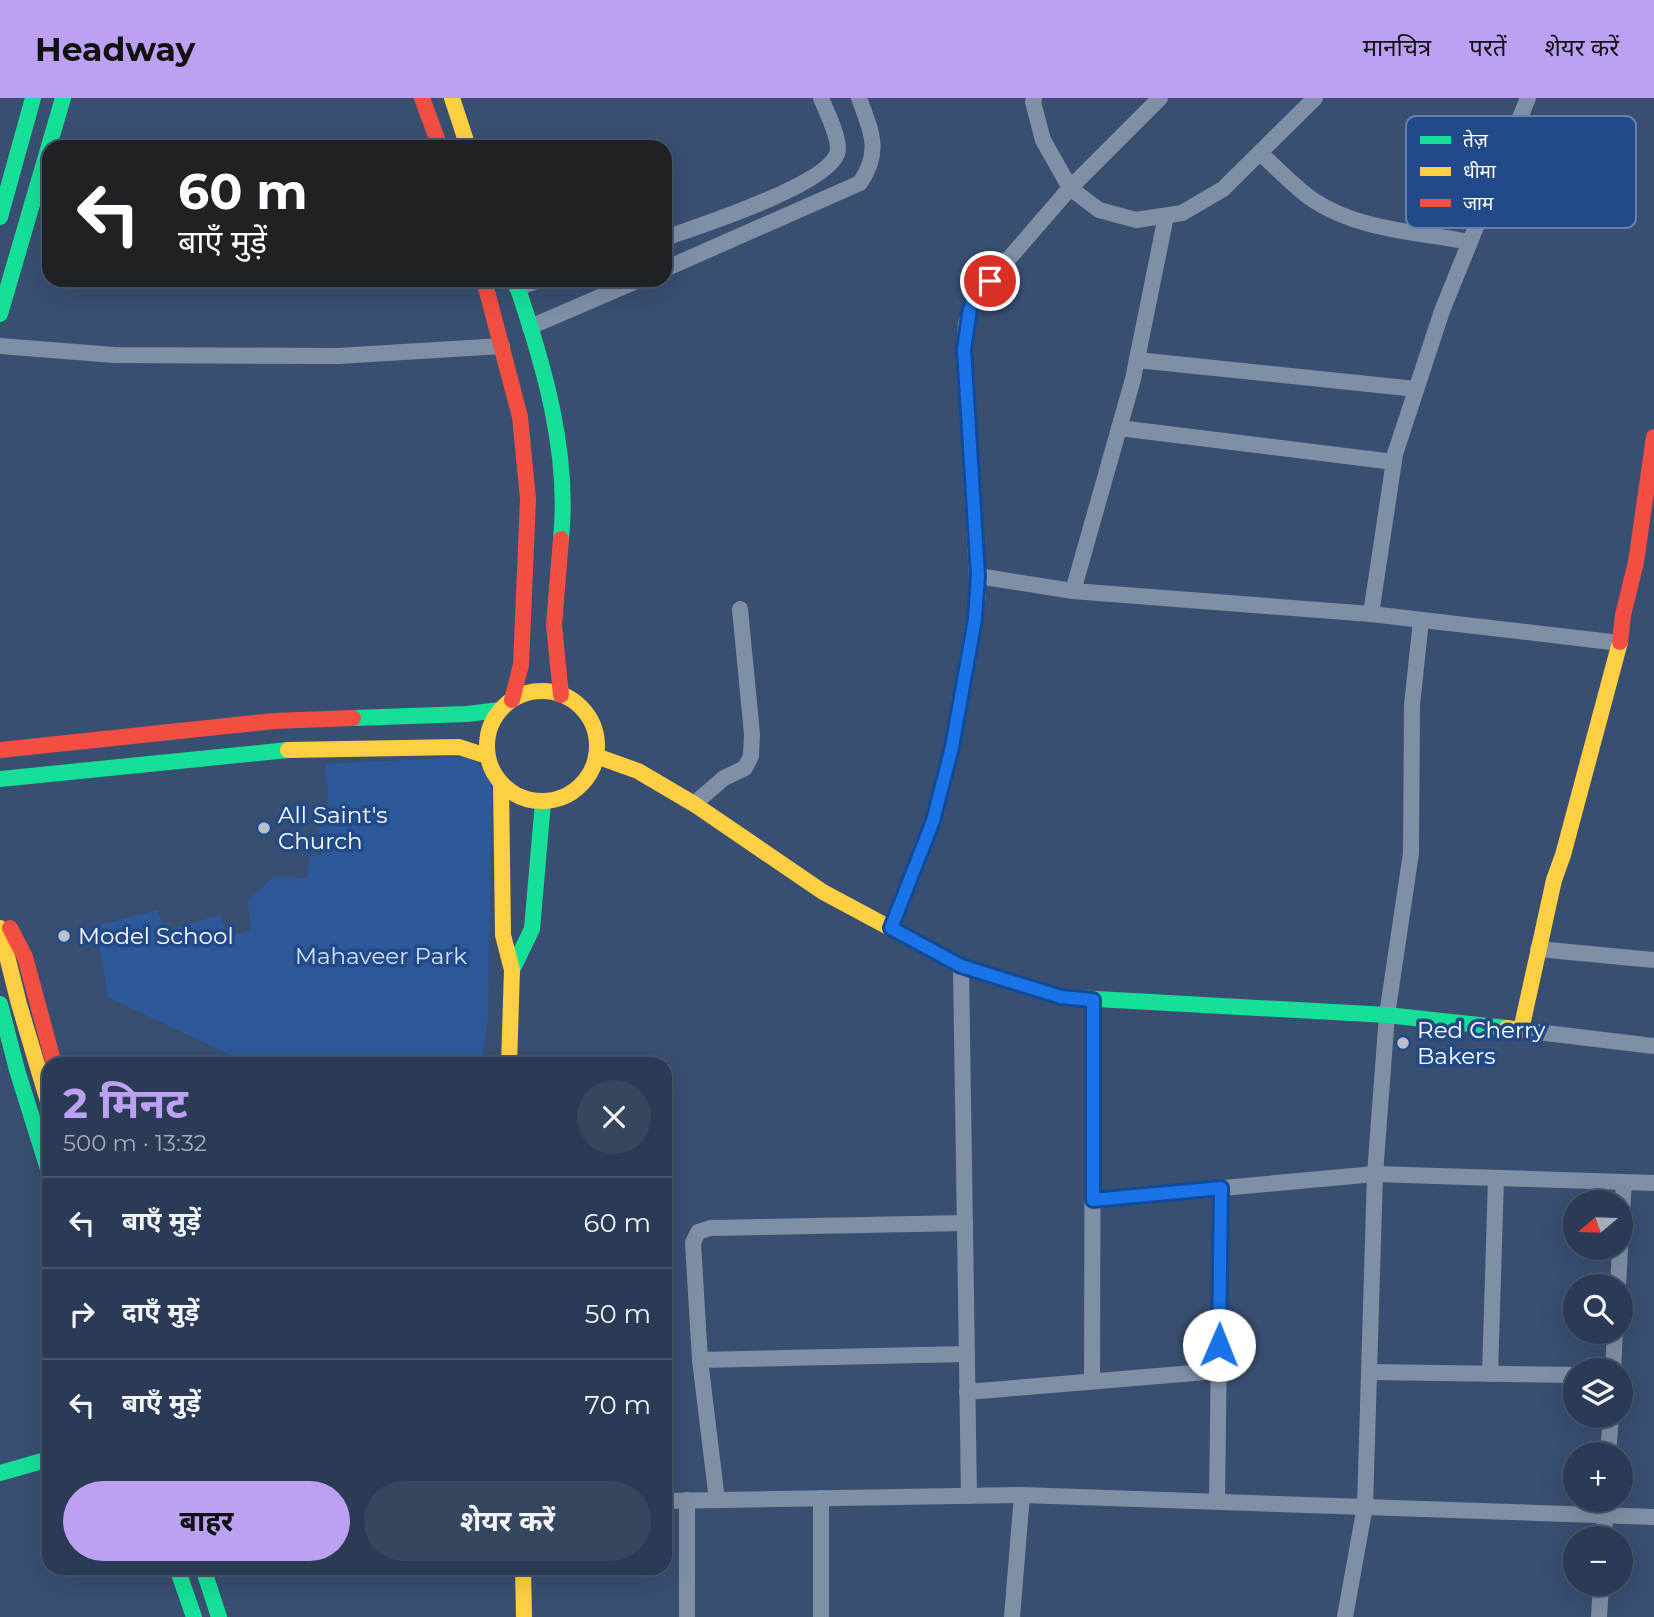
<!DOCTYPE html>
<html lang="hi">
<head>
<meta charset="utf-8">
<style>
  :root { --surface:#2b3b55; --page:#37465f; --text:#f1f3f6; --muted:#a6adb9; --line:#47556c; --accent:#bca0f2 }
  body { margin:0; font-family:Montserrat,"Noto Sans Devanagari",sans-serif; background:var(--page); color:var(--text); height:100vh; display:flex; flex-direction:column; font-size:26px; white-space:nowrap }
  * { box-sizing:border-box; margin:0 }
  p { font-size:23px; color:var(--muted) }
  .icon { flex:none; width:38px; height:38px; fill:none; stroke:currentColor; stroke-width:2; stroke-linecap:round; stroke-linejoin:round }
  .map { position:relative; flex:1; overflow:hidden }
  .side { position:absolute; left:42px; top:959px; width:630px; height:518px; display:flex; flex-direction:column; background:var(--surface); border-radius:21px; box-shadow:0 7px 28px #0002,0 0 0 2px var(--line) }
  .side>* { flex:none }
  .banner { position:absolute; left:42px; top:42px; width:630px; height:147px; border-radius:21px; box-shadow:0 7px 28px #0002,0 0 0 2px var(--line); background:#202124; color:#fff; overflow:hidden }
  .needle { width:46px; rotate:251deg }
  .tools { position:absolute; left:1563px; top:1092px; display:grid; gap:14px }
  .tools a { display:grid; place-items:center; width:70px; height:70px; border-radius:50%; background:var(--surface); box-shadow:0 7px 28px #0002,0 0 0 2px var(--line); font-size:35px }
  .pin { position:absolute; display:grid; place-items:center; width:60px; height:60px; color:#fff; margin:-30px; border:4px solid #fff; border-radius:50%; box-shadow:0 2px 7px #0007 }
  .me { position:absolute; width:77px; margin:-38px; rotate:1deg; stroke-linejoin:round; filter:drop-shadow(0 0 5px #0008) }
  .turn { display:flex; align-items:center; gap:24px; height:147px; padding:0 21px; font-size:32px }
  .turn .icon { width:91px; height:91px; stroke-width:2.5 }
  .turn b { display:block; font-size:49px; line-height:60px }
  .round { display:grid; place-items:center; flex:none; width:74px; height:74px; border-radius:37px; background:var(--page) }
  .headline { display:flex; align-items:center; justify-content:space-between; height:119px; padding:0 21px }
  h1 { font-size:42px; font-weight:700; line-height:52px; color:var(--accent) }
  .primary-button { display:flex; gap:14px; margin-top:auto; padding:14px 21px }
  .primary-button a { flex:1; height:80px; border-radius:42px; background:var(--accent); color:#111; font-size:28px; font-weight:700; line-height:80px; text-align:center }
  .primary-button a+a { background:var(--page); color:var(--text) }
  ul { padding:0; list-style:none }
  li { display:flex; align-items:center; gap:21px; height:91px; padding:0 21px; border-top:2px solid var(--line) }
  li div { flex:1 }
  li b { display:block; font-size:26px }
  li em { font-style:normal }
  header { display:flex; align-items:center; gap:42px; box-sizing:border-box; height:98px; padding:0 35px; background:var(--accent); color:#111 }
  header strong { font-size:33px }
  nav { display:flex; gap:38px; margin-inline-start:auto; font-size:24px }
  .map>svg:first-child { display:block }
</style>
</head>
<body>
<header>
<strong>Headway</strong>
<nav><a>मानचित्र</a><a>परतें</a><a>शेयर करें</a></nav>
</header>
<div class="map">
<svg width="1654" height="1519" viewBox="0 0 1654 1519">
  <rect width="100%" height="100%" fill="#394f71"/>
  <path fill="#2d599a" d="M473 659 492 685 488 914 482 966H249L108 899 96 828 157 812 165 833 220 817 227 838 251 833 248 803 273 779 308 780 310 758 322 757 316 707 329 706 325 666Z"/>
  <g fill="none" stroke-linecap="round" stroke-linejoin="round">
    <g stroke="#808fa6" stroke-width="16">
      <path d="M1034 0 1033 4 1043 42 1070 90 1099 112 1136 122 1182 115 1223 91 1315 0"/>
      <path d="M1260 55C1277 70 1294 89 1313 102 1358 132 1418 134 1470 144"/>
      <path d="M665 140C699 128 825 88 837 56 842 44 826 13 821 0"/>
      <path d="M665 171 860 85C882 53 871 33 859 0"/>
      <path d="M517 190 540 182"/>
      <path d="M530 229 639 182"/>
      <path d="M0 248 114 257 338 258 502 248"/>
      <path d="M1137 262 1416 291"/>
      <path d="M1119 330 1394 364"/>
      <path d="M978 478 1073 493 1371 516 1620 545"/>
      <path d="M1073 493 1133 281 1166 118"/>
      <path d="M1371 516 1395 356 1442 213 1528 0"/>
      <path d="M694 706 724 680 745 670 751 658 752 636 740 511"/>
      <path d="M891 830 933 722 952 649 978 498 964 251 966 226 974 201 1070 90 1160 0"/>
      <path d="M1538 851 1654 862"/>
      <path d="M961 868 969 1398"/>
      <path d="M1521 932 1654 948"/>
      <path d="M1092 1102 1375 1076 1654 1085"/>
      <path d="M1620 1144 1624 1084"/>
      <path d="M1618 1188 1620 1150"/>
      <path d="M700 1262 967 1256"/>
      <path d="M1613 1272 1615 1234"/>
      <path d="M1369 1274 1575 1277"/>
      <path d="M1490 1276 1496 1080"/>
      <path d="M1092 1283 1093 902"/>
      <path d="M967 1294 1218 1273"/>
      <path d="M1608 1356 1611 1318"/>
      <path d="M687 1402V1519"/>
      <path d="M717 1402 700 1262 693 1145 698 1134 710 1130 965 1125"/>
      <path d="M665 1403 1022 1397 1654 1419"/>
      <path d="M1217 1403 1221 1090"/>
      <path d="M1604 1440 1606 1402"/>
      <path d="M821 1519V1400"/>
      <path d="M1012 1519 1022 1397"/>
      <path d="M1345 1519 1365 1408 1375 1076 1387 917 1411 755 1412 607 1421 522"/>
      <path d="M1599 1519 1601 1486"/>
    </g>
    <g stroke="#16e098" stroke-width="16">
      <path d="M0 119 33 0"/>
      <path d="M515 182C543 264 570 354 561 441"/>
      <path d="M0 216 63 0"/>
      <path d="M353 620 467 616 500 612"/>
      <path d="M0 681 288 652"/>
      <path d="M512 872 532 831 543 704"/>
      <path d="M1010 883 1061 899 1387 917 1507 930"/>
      <path d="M0 906 17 972 49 1074"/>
      <path d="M0 1375 49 1361"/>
      <path d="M177 1470 194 1519"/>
      <path d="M203 1470 219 1519"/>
    </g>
    <g stroke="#ffcf43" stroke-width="16">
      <path d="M452 0 468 49"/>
      <circle cx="542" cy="648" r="55"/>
      <path d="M288 652 459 649 487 658"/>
      <path d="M596 658 638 673 694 706 823 794 961 868 1010 883"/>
      <path d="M501 686 503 837 512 872 509 966"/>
      <path d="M0 830 19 906 49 1007"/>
      <path d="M1507 930 1521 932 1554 782 1563 757 1620 544"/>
      <path d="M523 1470 524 1519"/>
    </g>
    <g stroke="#f24e42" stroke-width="16">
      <path d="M422 0 440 49"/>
      <path d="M484 182 520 319 528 401 521 567 512 602"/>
      <path d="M1620 544 1623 517 1636 464 1654 339"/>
      <path d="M561 597 554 527 561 441"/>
      <path d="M0 652 274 623 353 620"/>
      <path d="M10 830 25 859 54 966"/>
    </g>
  </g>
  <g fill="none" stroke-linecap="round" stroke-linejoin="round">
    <g stroke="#114b97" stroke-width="18">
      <path id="route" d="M990 183 974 201 970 211 964 251 978 478 975 521 952 649 933 723 891 830 961 868 1061 899 1093 902V1102L1221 1090 1219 1247"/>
    </g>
    <use href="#route" stroke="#1a73e8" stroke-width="12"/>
  </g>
  <g fill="#bac1cd" stroke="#224988" stroke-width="2.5">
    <circle cx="264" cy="730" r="7"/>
    <circle cx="64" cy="838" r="7"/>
    <circle cx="1403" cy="945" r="7"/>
  </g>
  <g text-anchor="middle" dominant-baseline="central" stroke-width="7" stroke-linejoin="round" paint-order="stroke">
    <g font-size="23" fill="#fff" stroke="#224988" text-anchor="start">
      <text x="278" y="717">All Saint's<tspan x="278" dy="26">Church</tspan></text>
      <text x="78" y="838">Model School</text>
      <text x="1417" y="932">Red Cherry<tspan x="1417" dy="26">Bakers</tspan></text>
    </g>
    <g font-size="23" fill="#d1e0f7" stroke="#224988">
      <text x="381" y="858">Mahaveer Park</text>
    </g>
  </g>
  <rect x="1406" y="18" width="230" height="112" rx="10" fill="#224988" stroke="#6480ac" stroke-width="2"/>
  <rect x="1420" y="38" width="31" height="8" fill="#16e098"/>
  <rect x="1420" y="69" width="31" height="9" fill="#ffcf43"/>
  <rect x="1420" y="101" width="31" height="8" fill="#f24e42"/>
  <g font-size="19" fill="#fff">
    <text x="1463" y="49">तेज़</text>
    <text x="1463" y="80">धीमा</text>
    <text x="1463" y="112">जाम</text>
  </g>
</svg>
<div class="tools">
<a><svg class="needle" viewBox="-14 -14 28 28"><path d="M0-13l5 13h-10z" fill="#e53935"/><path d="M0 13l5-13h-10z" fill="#a6adb9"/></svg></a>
<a><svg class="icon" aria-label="search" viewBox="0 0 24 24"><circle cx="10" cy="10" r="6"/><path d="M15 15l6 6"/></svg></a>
<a><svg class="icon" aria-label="layers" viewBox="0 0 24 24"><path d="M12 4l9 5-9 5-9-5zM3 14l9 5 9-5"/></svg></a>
<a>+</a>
<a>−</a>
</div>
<div class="pin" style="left:990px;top:183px;background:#d93025"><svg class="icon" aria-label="arrive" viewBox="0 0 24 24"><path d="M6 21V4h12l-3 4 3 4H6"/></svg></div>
<svg class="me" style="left:1219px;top:1247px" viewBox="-20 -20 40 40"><circle r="19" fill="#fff"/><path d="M0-13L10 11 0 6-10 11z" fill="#1a73e8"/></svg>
<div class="banner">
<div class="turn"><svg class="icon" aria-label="left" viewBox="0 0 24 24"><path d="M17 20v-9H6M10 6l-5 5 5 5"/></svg><div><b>60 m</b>बाएँ मुड़ें</div></div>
</div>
<section class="side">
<div class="headline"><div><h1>2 मिनट</h1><p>500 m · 13:32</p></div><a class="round"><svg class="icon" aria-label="close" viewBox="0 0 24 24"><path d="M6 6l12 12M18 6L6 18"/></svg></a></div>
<ul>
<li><svg class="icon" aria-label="left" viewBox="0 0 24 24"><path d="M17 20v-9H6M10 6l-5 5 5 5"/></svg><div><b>बाएँ मुड़ें</b></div><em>60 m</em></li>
<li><svg class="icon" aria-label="right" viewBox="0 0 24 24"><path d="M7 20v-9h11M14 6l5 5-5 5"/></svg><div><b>दाएँ मुड़ें</b></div><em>50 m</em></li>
<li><svg class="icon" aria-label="left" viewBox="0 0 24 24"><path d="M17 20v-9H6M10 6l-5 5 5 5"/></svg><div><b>बाएँ मुड़ें</b></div><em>70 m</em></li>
</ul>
<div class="primary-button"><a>बाहर</a><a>शेयर करें</a></div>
</section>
</div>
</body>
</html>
